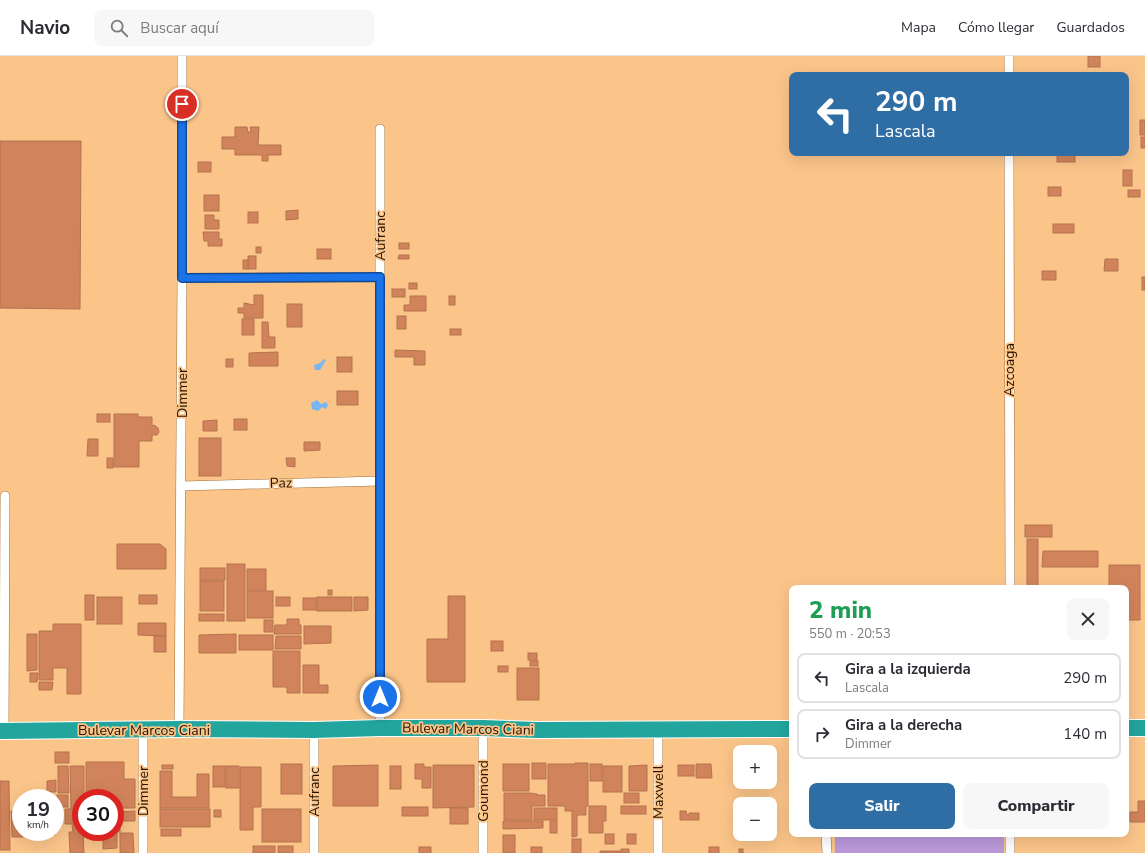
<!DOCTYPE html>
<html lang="es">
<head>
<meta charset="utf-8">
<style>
  :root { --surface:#fff; --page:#f7f7f7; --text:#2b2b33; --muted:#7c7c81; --line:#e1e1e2; --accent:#2f6ea5 }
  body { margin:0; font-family:"Nunito Sans",sans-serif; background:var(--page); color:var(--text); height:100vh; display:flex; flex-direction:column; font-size:15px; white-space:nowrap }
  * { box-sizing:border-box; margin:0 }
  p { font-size:13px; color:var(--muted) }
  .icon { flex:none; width:22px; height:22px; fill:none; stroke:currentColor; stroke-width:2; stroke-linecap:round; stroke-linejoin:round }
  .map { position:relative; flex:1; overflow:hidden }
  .details { position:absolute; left:789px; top:529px; width:340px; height:252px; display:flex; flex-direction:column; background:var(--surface); border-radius:8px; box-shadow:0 4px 16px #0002 }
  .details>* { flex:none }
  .hud { position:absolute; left:789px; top:16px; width:340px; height:84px; border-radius:8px; box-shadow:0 4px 16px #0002; background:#2f6ea5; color:#fff; overflow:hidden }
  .tools { position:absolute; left:733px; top:689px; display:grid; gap:8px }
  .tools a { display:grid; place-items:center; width:44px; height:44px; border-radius:8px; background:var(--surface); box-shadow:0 4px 16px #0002; font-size:20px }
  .speed { position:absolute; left:12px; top:733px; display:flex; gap:8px; font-size:20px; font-weight:700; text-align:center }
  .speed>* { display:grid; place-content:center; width:52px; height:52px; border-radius:50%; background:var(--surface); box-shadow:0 4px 16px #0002; line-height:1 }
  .speed small { font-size:10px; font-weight:400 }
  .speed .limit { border:6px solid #d22; background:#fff; color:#111 }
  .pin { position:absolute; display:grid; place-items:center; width:34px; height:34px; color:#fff; margin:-17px; border:2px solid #fff; border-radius:50%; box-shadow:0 1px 4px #0007 }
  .me { position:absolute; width:44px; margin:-22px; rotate:0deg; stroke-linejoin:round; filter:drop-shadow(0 0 3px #0008) }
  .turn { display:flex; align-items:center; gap:14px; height:84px; padding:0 20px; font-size:18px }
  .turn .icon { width:52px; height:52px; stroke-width:2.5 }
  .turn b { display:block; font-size:28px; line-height:34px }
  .round { display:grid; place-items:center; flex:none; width:42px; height:42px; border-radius:8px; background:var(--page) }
  .head { display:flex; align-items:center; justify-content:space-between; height:68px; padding:0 20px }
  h1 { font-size:24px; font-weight:800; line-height:30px; color:#1e9e55 }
  .cta { display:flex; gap:8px; margin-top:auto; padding:8px 20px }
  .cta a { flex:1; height:46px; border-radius:8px; background:var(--accent); color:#fff; font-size:16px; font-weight:800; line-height:46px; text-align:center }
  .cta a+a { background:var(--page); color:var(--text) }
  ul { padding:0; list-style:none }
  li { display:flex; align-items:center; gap:12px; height:50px; margin:0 8px 6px; padding:0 12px; border:2px solid var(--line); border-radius:8px }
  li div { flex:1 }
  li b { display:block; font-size:15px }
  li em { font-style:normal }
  header { display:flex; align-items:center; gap:24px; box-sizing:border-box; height:56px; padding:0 20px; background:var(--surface); border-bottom:1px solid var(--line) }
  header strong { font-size:19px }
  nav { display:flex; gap:22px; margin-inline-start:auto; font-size:14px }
  .search { width:280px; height:36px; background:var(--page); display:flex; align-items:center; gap:10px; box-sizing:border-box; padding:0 14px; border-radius:8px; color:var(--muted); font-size:15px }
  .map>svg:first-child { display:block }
</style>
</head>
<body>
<header>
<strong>Navio</strong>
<div class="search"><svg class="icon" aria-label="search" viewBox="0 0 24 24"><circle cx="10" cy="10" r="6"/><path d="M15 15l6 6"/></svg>Buscar aquí</div>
<nav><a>Mapa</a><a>Cómo llegar</a><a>Guardados</a></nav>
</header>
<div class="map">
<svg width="1145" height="797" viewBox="0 0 1145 797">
  <rect width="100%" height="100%" fill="#fbc58a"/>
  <rect fill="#bb99da" x="835" y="778" width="169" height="19"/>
  <g fill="#76b6f3">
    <path d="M324 303 326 304 320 314H315L314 309 320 307Z"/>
    <path d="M317 344 321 348 326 346 328 349 327 351 325 353 322 351 318 355 312 353 311 347Z"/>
  </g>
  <g fill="#d1845b" stroke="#b4724f">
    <rect x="1088" y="0" width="12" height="11"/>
    <rect x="1140" y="64" width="5" height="15"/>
    <path d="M235 71H247L248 76H251L250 71H259L258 89H281V99H268V105H262V99H235V93H222V81H235Z"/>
    <rect x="1141" y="81" width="4" height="11"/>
    <path d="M0 85H81L80 253 0 252Z"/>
    <rect x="1057" y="99" width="18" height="7"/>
    <rect x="198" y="106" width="13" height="10"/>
    <rect x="1123" y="114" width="9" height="16"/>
    <rect x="1048" y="131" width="13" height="9"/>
    <rect x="1128" y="134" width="12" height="7"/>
    <rect x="204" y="139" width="15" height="16"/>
    <path d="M298 154V163L286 164V155Z"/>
    <rect x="248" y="156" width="10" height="11"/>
    <path d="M205 159H214V164H219V173H205Z"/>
    <rect x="1053" y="168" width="21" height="9"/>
    <path d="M203 176H219V183H222V190H208V185H204Z"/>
    <rect x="399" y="187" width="10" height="6"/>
    <rect x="256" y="191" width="5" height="6"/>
    <rect x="317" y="193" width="14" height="10"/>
    <path d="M399 199H409V203H398Z"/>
    <rect x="248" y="200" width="8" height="13"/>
    <path d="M1105 203H1118V215H1104Z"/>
    <rect x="243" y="204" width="5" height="9"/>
    <rect x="1042" y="215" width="14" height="9"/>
    <rect x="1142" y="221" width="3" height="13"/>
    <rect x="409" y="227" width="8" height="6"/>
    <rect x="392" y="233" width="13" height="8"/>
    <path d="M254 239H263V262H244V257H238V252H244V247L254 249Z"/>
    <path d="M410 240H426V255H404V249H410Z"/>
    <rect x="449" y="240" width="6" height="9"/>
    <rect x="287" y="248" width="15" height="23"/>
    <rect x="397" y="260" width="9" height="13"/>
    <rect x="242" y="263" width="12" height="16"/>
    <path d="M262 266H268L269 281H275V292H262Z"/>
    <rect x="450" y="273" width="11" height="6"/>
    <path d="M395 294 425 295V309H414V301H395Z"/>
    <path d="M278 296V310H249V297Z"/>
    <rect x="337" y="301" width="15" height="15"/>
    <rect x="226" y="303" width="7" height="8"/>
    <rect x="337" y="335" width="21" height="14"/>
    <rect x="97" y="358" width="13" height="8"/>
    <path d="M114 358H138V361H152V370L154 369 158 372 159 376 157 379H152V385H139V411H114Z"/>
    <rect x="234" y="363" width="13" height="11"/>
    <path d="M217 364V375H203V365Z"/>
    <rect x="199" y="382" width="22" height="38"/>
    <path d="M88 383H98V400H87Z"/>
    <path d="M304 386H320V394L304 395Z"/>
    <rect x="107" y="402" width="6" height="10"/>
    <path d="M286 402H295V411L287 410Z"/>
    <rect x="1025" y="469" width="27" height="12"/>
    <rect x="1027" y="483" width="11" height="49"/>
    <path d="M117 488H160L166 493V513H117Z"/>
    <path d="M1043 495H1098V511H1042Z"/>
    <rect x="227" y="508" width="18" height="57"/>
    <path d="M1109 509H1140V564H1126V532H1109Z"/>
    <rect x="200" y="512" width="25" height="12"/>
    <rect x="247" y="513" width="19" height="21"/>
    <rect x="200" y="525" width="24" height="30"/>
    <rect x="328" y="534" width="4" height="5"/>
    <rect x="247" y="535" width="26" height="27"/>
    <rect x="85" y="539" width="9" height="25"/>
    <rect x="139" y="539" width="18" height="9"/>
    <path d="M448 540H465V626H427V583H448Z"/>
    <rect x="97" y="541" width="25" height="27"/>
    <rect x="276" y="541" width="14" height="9"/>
    <rect x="317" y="541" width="35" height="14"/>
    <path d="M354 541H368V554L354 555Z"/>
    <rect x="303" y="542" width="13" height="12"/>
    <rect x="199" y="558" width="25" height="7"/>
    <path d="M287 563H299V569H301V578H274L275 569H287Z"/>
    <rect x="264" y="564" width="9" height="12"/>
    <path d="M138 567H166V580L138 579Z"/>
    <path d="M53 568H81V638H67V612H53V624H39V575H53Z"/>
    <path d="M304 570H331V587L304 588Z"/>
    <path d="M27 578H37V614L27 615Z"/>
    <path d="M236 578V597H199V579Z"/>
    <rect x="239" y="579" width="34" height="15"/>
    <rect x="154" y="580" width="12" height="16"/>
    <path d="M276 580H301V593H275Z"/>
    <rect x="491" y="585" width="12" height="10"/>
    <path d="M273 595H300V637H287V631H273Z"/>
    <rect x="528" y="597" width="9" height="7"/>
    <rect x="530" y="605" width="8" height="5"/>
    <path d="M303 609H319V629H328V637H303Z"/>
    <rect x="498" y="610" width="10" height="6"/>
    <rect x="517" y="612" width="22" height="32"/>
    <path d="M30 617H38L37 626H30Z"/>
    <path d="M39 626H53L52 634H39Z"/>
    <rect x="55" y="696" width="14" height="11"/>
    <path d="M86 706H124V723H135V752H115V742H86Z"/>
    <rect x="532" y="707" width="14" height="16"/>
    <path d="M575 707H588V750H586V759H577V780L572 781V755H565V750H548V708H575Z"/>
    <rect x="281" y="708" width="21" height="30"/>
    <path d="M415 708H424V711H431V732H422V723H415Z"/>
    <rect x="503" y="708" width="26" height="27"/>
    <rect x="590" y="708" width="12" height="17"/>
    <path d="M696 708H711L712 722H696Z"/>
    <rect x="162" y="709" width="11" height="4"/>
    <path d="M378 709V750H333V710Z"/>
    <path d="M433 709H474V751L433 752Z"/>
    <path d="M647 709V735H629V710Z"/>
    <rect x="678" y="709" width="16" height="11"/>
    <path d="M58 710H68L69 737H58Z"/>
    <path d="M70 710H84V742H81V768H65V753H71Z"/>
    <rect x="213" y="710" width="12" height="21"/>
    <rect x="226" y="710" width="13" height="22"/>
    <rect x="390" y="710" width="11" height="23"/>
    <rect x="603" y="710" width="19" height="26"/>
    <path d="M240 711H261V751H253V774H240Z"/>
    <path d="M160 715H172V741H197V718H209V752H160Z"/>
    <path d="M56 724V736H47V725Z"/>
    <path d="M0 725H9L10 794H0Z"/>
    <path d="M504 737H530L537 738V739H545V750H532V764H504Z"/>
    <rect x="624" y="737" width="15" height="10"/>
    <rect x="57" y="739" width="11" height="12"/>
    <path d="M1138 745H1145V766H1130V756H1138Z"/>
    <path d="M589 750H606V765H603V777H589Z"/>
    <rect x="621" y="750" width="25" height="8"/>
    <rect x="402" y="751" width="26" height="9"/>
    <rect x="450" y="752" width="18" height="16"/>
    <rect x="534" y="752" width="23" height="12"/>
    <rect x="160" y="753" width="50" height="18"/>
    <rect x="262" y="753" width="39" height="33"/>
    <path d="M21 754V776H26V781H12L11 755Z"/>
    <rect x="214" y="754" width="7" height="7"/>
    <path d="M135 755V765H115V756Z"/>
    <path d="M680 755H686L687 759H689V757H699V764H680Z"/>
    <path d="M55 764V779L28 780V776H55Z"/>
    <path d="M503 765H543V772L503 773Z"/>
    <rect x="550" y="765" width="7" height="12"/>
    <path d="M115 767H120V776H117V792L103 793V776H100H115Z"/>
    <path d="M72 769H81V776H83L84 797H70L69 776H73Z"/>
    <rect x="161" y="773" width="20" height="7"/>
    <path d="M738 774H740V778H747V782H738Z"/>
    <path d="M120 777H133L134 797H120Z"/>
    <rect x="605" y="778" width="9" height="10"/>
    <rect x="627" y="778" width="9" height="10"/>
    <path d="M750 778H761V779L750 781Z"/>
    <rect x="503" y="779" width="12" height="18"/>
    <rect x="572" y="783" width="9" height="14"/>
    <rect x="253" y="790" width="22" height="7"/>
    <rect x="278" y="790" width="15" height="7"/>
    <rect x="419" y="791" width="12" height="6"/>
    <rect x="531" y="791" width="11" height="6"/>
    <rect x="709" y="791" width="10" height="6"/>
    <path d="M621 793H629V797H600V795H621Z"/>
    <rect x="739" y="793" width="4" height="4"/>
  </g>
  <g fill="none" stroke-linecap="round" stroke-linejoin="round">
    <g stroke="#a16f35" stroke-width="10">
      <g id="street">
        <path d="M1009 0V19"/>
        <path d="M380 73V672"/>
        <path d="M1009 97 1010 532"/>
        <path d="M182 222 380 221"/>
        <path d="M181 430 380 425"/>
        <path d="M483 672V797"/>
        <path d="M179 673 182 222V0"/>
        <path d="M143 674V797"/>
        <path d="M314 674V797"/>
        <path d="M4 675 5 440"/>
        <path d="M826 778 827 797"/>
        <path d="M1010 778V797"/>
        <path d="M658 797V674"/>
      </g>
    </g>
    <g stroke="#fff" stroke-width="18">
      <g id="highway">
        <path d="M1126 672H1145"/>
        <path d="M0 675 179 673 314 674 380 672H483L537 674 792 673"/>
      </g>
    </g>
    <use href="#street" stroke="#fff" stroke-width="9"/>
    <use href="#highway" stroke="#22a59d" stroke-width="16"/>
  </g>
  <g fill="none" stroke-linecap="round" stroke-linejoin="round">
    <g stroke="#114b97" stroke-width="10">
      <path id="route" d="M182 48V222L380 221V641"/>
    </g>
    <use href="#route" stroke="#1a73e8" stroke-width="7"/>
  </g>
  <g text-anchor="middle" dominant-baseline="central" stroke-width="3.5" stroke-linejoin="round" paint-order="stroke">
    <g font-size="14" fill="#261300" stroke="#fbc58a">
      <text transform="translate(380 180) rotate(-90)">Aufranc</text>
      <text transform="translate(1009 314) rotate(-90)">Azcoaga</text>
      <text transform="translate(182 337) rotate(-90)">Dimmer</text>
      <text transform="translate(281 427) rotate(-1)">Paz</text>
      <text transform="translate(468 673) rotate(1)">Bulevar Marcos Ciani</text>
      <text x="144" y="674">Bulevar Marcos Ciani</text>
      <text transform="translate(143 735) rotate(-90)">Dimmer</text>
      <text transform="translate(483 735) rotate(-90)">Goumond</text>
      <text transform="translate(314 736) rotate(-90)">Aufranc</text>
      <text transform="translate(658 736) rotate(-90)">Maxwell</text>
    </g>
  </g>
</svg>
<div class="tools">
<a>+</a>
<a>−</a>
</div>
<div class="speed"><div>19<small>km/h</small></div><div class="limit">30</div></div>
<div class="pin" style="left:182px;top:48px;background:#d93025"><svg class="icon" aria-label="arrive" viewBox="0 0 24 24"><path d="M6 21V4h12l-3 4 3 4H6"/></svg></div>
<svg class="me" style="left:380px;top:641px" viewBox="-20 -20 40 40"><circle r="17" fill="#1a73e8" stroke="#fff" stroke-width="3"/><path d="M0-11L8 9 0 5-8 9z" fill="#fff"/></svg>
<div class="hud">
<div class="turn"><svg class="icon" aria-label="left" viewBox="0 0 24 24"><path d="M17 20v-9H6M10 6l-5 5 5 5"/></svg><div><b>290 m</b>Lascala</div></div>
</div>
<section class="details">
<div class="head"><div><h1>2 min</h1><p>550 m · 20:53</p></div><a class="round"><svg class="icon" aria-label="close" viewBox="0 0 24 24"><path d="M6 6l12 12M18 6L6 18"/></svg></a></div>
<ul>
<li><svg class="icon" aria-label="left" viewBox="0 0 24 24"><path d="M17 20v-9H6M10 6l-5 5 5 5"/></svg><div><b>Gira a la izquierda</b><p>Lascala</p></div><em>290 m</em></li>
<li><svg class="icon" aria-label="right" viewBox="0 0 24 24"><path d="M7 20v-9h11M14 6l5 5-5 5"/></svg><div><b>Gira a la derecha</b><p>Dimmer</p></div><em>140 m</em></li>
</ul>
<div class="cta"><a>Salir</a><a>Compartir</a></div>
</section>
</div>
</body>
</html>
